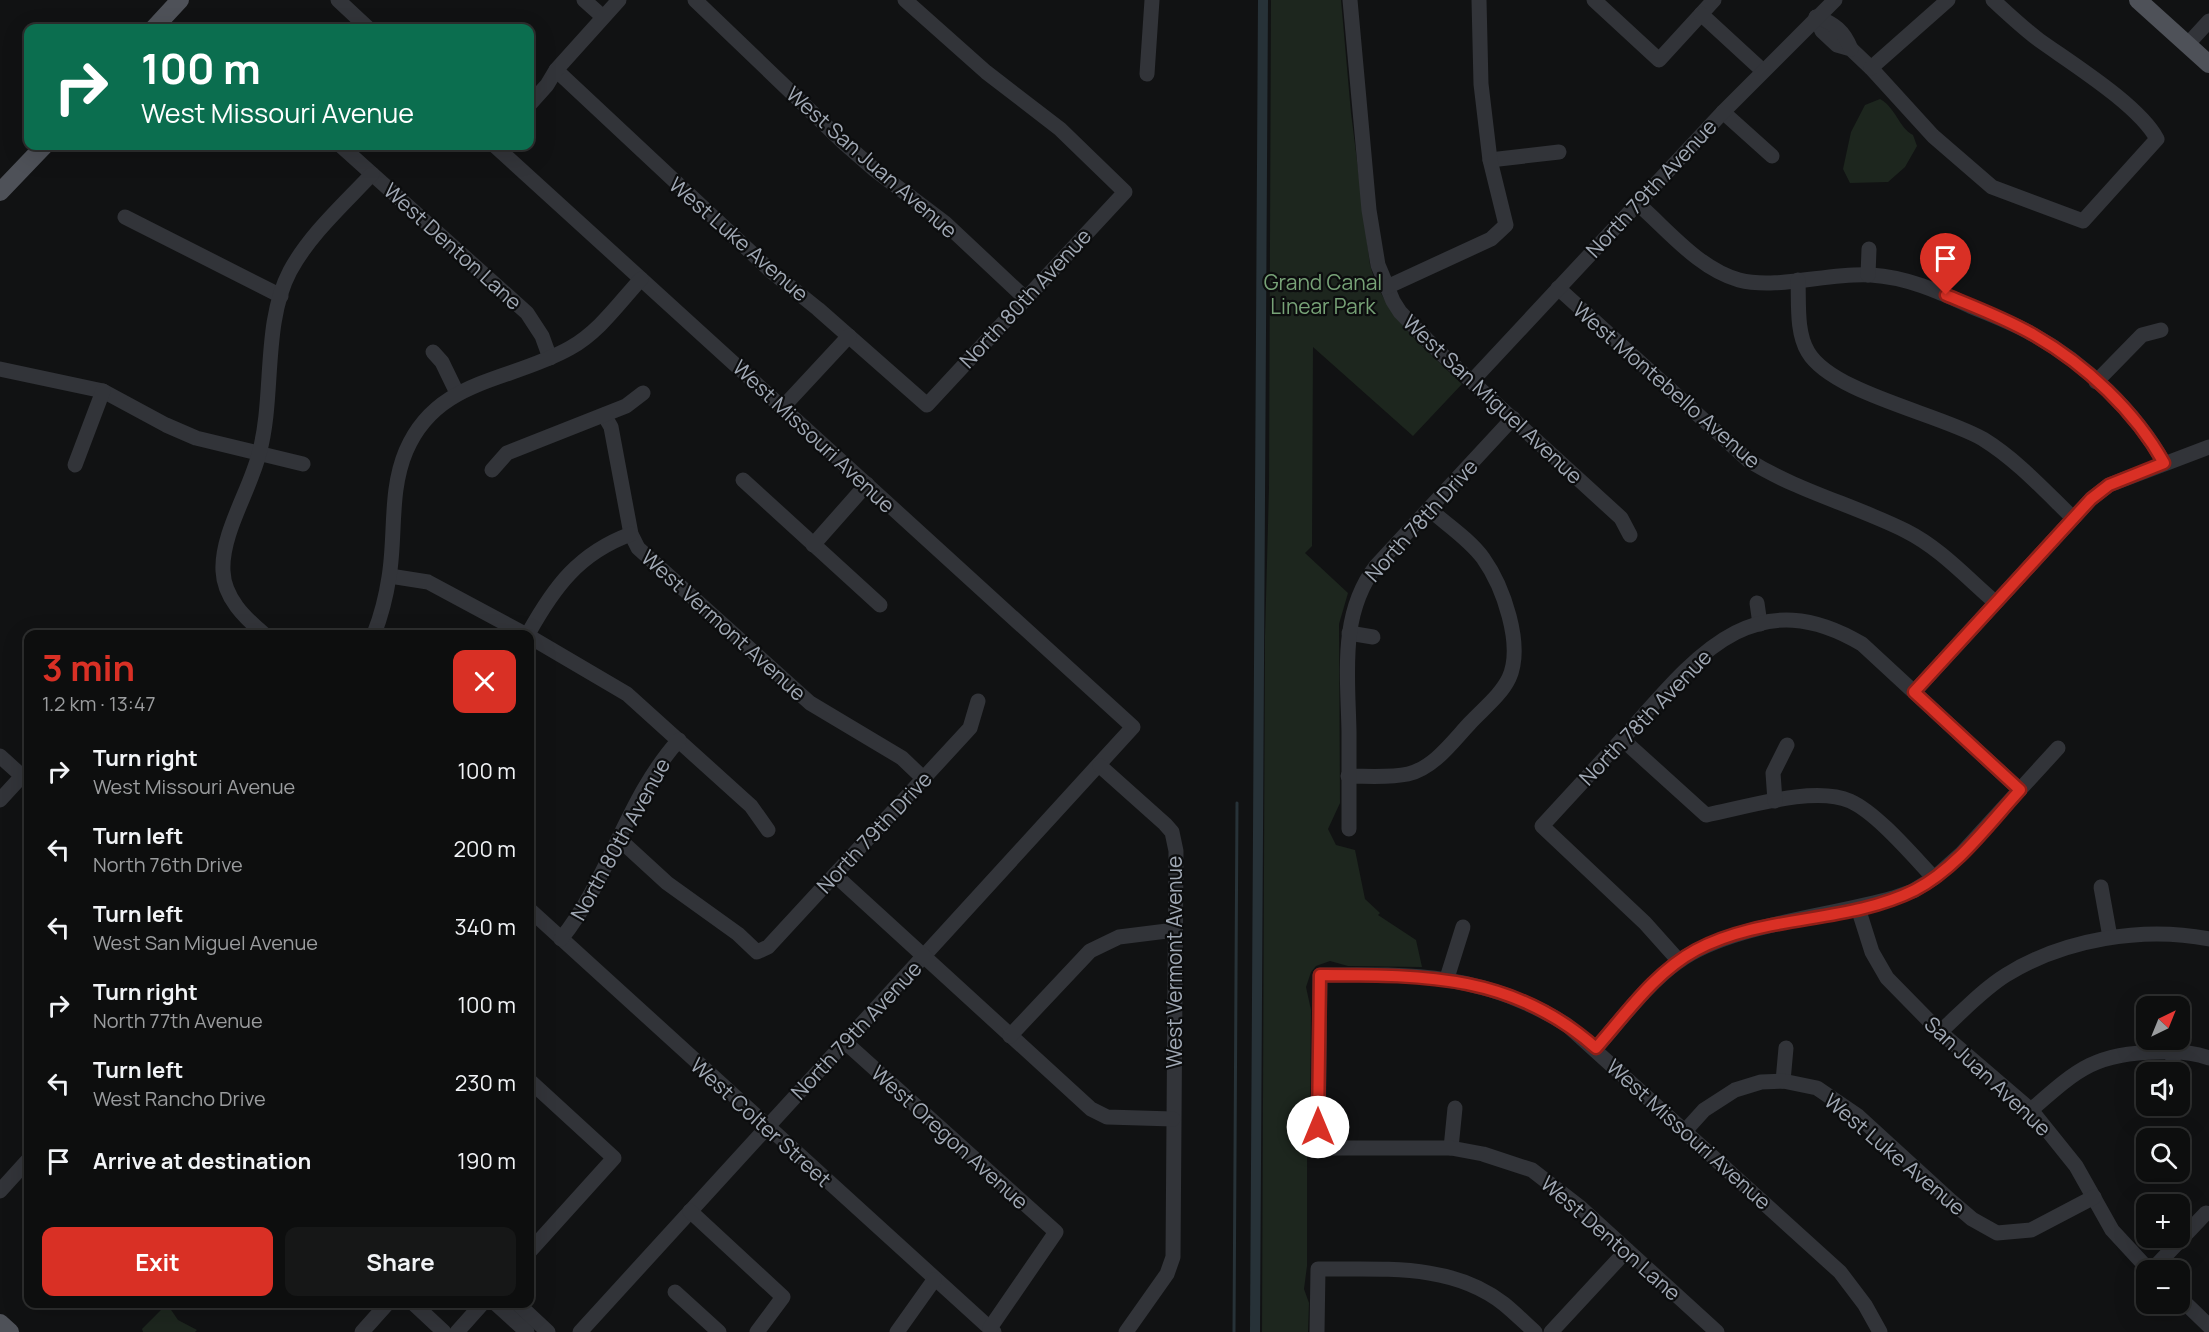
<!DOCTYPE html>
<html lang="en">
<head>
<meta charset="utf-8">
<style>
  :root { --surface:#0d0e0e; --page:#161717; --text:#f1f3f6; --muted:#9a9c9e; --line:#2d2e2e; --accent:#d93025 }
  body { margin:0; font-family:Manrope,sans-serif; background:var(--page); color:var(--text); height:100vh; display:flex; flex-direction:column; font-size:22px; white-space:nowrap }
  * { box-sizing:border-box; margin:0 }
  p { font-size:20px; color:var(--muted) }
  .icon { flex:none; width:33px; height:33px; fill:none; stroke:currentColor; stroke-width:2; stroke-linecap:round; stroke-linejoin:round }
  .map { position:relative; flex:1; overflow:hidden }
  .panel { position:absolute; left:24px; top:630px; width:510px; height:678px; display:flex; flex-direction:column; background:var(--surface); border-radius:12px; box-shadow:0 6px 24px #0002,0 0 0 2px var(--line) }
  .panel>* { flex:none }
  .banner { position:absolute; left:24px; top:24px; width:510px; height:126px; border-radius:12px; box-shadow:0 6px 24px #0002,0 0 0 2px var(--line); background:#0b6e4f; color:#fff; overflow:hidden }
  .needle { width:39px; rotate:43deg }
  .tools { position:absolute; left:2136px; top:996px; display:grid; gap:12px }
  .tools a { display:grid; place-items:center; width:54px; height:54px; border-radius:12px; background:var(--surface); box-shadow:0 6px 24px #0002,0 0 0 2px var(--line); font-size:30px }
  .pin { position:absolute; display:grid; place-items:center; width:51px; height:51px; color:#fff; margin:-62px -26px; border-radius:50% 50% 50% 0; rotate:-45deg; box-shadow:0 0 6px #0007 }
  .pin .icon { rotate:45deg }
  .me { position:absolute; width:66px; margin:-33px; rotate:0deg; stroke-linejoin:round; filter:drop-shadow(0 0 4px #0008) }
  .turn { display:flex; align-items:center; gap:21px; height:126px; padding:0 18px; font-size:27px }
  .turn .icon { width:78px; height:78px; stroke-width:2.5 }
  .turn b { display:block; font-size:42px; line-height:51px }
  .round { display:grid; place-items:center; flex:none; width:63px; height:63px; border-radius:12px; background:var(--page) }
  .summary { display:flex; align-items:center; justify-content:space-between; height:102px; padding:0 18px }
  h1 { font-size:36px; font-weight:700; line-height:45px; color:var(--accent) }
  .primary-button { display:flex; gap:12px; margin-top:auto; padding:12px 18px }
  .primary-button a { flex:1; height:69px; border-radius:12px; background:var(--accent); color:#fff; font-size:24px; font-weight:700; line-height:69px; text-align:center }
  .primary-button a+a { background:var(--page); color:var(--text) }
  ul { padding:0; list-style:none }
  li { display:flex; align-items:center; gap:18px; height:78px; padding:0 18px }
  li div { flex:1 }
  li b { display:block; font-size:22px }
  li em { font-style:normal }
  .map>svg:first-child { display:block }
</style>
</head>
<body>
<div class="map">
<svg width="2209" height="1332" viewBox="0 0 2209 1332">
  <rect width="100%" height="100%" fill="#111213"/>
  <g fill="#1d261e">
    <path d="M1271 0H1341L1351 113 1370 265C1384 317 1425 348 1462 384L1413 436 1313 347 1312 546 1305 553 1348 593 1339 624 1340 803 1328 829 1336 845 1355 850 1365 899 1380 913 1378 915 1416 940 1422 967 1348 966 1330 961 1316 966 1311 972 1306 987 1311 1010 1310 1118 1304 1134 1310 1152 1307 1154V1266L1304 1289 1309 1303 1308 1332H1262L1265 636 1269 488Z"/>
    <path d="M1880 99C1896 108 1899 128 1913 135L1917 146 1905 167 1888 182 1850 183 1843 169 1851 132 1865 105Z"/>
    <path d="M167 1304 178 1320 197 1330 195 1332H143L142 1329Z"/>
  </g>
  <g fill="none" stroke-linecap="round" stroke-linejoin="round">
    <path stroke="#273238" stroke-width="3" d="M1234 1332 1237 803"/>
    <path stroke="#273238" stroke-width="10" d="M1255 1332 1263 0"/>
    <g stroke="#323439" stroke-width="15">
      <path d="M338 0 368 28"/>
      <path d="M584 0 603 17"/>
      <path d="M695 0 843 142 875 170 945 223 1025 298"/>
      <path d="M1350 0 1369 210 1378 265 1393 301 1400 312 1436 349 1621 518 1630 535"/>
      <path d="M1594 0 1659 60 1714 0"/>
      <path d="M1701 14 1763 71"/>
      <path d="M1816 17 1822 31 1837 45 1851 49 1871 68 1933 136 1992 187 2083 221 2157 139C2139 105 2071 63 2039 40 2023 28 2008 14 1993 0"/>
      <path d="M1816 17C1834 23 1844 31 1851 49"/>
      <path d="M2187 45 2209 21"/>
      <path d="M1871 68 1948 0"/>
      <path d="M556 70 772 272 818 309 927 405 1125 192 1060 129 986 72 905 0"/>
      <path d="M1147 74 1152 0"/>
      <path d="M530 104 547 85 556 70 619 0"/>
      <path d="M1723 112 1772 156"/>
      <path d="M341 146 527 313 542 336 550 358"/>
      <path d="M495 146 1133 727 580 1332"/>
      <path d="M1490 160 1559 152"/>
      <path d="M1638 204C1668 230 1699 269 1739 280 1777 290 1831 272 1871 275 1906 277 1938 291 1970 306 1991 315 2013 323 2032 334 2084 362 2136 412 2164 463"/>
      <path d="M125 217 281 296"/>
      <path d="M1868 275 1869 249"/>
      <path d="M1798 280C1799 303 1796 332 1808 352 1832 393 1940 414 1983 439 2017 460 2045 491 2073 518"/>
      <path d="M1387 287 1491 239 1506 225 1490 160 1481 84 1479 0"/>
      <path d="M1558 288 1748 460C1797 491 1854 505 1906 531 1940 548 1967 578 1995 602"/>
      <path d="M433 352 442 362 457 393"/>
      <path d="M0 369 103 391 166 425 196 438 303 464"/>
      <path d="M1472 381 1723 112 1835 0"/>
      <path d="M2096 382 2142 335 2161 330"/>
      <path d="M783 407 849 336"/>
      <path d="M604 415 611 427 631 534 638 548 810 703 902 758 923 778"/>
      <path d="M75 465 103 391"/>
      <path d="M492 470 507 453 626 406 643 393"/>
      <path d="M743 480 880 605"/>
      <path d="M813 545 867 484"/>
      <path d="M390 576 428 582 525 634"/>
      <path d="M1757 603 1760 624"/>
      <path d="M1349 633 1373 637"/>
      <path d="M264 634C245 618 224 598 223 571 221 534 250 490 259 454 275 397 262 324 290 271 310 234 344 204 372 174"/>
      <path d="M374 634C381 616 386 597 389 577 396 536 389 491 406 451 437 378 510 382 570 348 599 332 619 303 641 279"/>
      <path d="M528 634C554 587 579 553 631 534"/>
      <path d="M530 637 627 694 751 806 768 830"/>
      <path d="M1914 692 2091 499 2109 485 2209 447"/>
      <path d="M1622 739 1706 815C1744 808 1814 785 1850 801 1877 813 1913 856 1934 878"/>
      <path d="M0 756 22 776 0 800"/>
      <path d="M1100 766 1165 824 1172 832 1176 851 1173 1257 1167 1274 1126 1332"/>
      <path d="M1348 776C1367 776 1389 778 1408 774 1434 768 1453 741 1470 723 1483 709 1501 695 1509 678 1524 645 1503 586 1483 558 1469 539 1446 524 1429 509"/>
      <path d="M1775 801 1773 773 1787 745"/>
      <path d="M1349 829C1349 797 1349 764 1349 732 1348 675 1339 614 1376 566L1513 418"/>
      <path d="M619 839 667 883 738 934 757 952 768 947 970 728 978 701"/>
      <path d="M835 875 1091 1109 1107 1117 1173 1119"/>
      <path d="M2101 887 2110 937"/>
      <path d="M1858 908 1872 952 1887 978 1940 1032 2031 1110 2076 1166 2112 1230 2149 1270"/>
      <path d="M530 910 994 1332"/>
      <path d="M561 939C610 878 627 797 679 740"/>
      <path d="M1679 961 1645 923 1542 826C1573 792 1604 759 1635 725 1700 651 1758 582 1862 644L2020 790"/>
      <path d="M1447 978 1463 927"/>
      <path d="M1940 1032C1961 1013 1982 990 2006 975 2064 939 2143 926 2209 939"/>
      <path d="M1010 1036 1090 951 1119 937 1175 930"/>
      <path d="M845 1042 1056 1232 990 1328"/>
      <path d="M1596 1048C1622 1019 1646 985 1678 962 1727 925 1832 916 1893 898L1913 891 1934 878 1962 853 2058 748"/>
      <path d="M2170 1072 2175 1051"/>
      <path d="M530 1081 614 1158 530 1251"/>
      <path d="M1783 1081 1786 1048"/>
      <path d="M2031 1110C2077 1070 2094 1053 2158 1052 2175 1051 2193 1052 2209 1058"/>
      <path d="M1685 1131 1704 1110 1735 1090 1761 1082 1783 1081 1817 1088 1858 1116 1951 1201 1972 1219 1997 1233 2031 1230 2094 1197"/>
      <path d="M1451 1148 1455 1108"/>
      <path d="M0 1191 28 1160"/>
      <path d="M690 1211 783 1297 757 1332"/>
      <path d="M2152 1270 2206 1213"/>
      <path d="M675 1292 719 1332"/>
      <path d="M2180 1298 2209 1326"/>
      <path d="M414 1304 444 1332"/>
      <path d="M496 1304 527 1332"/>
      <path d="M518 1304 548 1332"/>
      <path d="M362 1332 387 1304"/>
      <path d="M457 1332 482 1304"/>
      <path d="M897 1332 934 1280"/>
      <path d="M1317 1332 1318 1269C1381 1270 1451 1262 1504 1304 1515 1313 1525 1323 1535 1332"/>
      <path d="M1551 1332 1627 1250"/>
      <path d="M1717 1332 1581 1208 1532 1170 1483 1154 1451 1148H1318L1320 975C1414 974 1484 973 1567 1025L1840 1272 1865 1305 1880 1332"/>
    </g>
    <g stroke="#4e5158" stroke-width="18">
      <path d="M2138 0 2209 64"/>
      <path d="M154 28 180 0"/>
      <path d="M0 192 44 146"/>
      <path d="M0 1323 10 1332"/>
    </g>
  </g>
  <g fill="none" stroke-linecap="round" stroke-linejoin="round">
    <g stroke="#8d1f18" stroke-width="15">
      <path id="route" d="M1318 1127 1320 975C1424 975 1513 974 1596 1048 1626 1014 1655 972 1696 950 1763 914 1847 924 1915 890 1957 868 1988 825 2020 790L1914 692 2091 499 2109 485 2164 463C2135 411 2086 365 2034 335 2007 319 1975 307 1946 295"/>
    </g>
    <use href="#route" stroke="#d93025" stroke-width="10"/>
  </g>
  <g text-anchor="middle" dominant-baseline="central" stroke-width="4.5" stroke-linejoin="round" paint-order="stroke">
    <g font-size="21" fill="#a1a9b5" stroke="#0c0d0e">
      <text transform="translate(872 162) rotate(41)">West San Juan Avenue</text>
      <text transform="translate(1651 188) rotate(-47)">North 79th Avenue</text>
      <text transform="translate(739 239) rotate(41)">West Luke Avenue</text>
      <text transform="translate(453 246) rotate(42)">West Denton Lane</text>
      <text transform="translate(1025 298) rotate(-47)">North 80th Avenue</text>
      <text transform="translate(1667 385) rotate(41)">West Montebello Avenue</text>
      <text transform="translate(1493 399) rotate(43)">West San Miguel Avenue</text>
      <text transform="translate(814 436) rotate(43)">West Missouri Avenue</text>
      <text transform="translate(1421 520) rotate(-48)">North 78th Drive</text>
      <text transform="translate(724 625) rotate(42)">West Vermont Avenue</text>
      <text transform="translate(1645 717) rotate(-46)">North 78th Avenue</text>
      <text transform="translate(874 832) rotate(-47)">North 79th Drive</text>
      <text transform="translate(620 839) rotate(-61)">North 80th Avenue</text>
      <text transform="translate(1174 962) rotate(-90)">West Vermont Avenue</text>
      <text transform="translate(856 1030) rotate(-47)">North 79th Avenue</text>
      <text transform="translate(1988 1076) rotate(43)">San Juan Avenue</text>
      <text transform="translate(761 1122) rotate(42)">West Colter Street</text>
      <text transform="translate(1689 1134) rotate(42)">West Missouri Avenue</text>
      <text transform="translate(950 1137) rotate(42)">West Oregon Avenue</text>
      <text transform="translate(1895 1154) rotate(40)">West Luke Avenue</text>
      <text transform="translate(1611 1238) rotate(41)">West Denton Lane</text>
    </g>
    <g font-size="21" fill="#77a277" stroke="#0c0d0e">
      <text x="1323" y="282">Grand Canal<tspan x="1323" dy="24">Linear Park</tspan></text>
    </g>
  </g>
</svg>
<div class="tools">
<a><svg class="needle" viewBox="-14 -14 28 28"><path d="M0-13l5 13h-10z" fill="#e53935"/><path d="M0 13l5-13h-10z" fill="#9a9c9e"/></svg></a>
<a><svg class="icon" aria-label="sound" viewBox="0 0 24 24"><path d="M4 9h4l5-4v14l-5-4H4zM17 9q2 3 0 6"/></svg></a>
<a><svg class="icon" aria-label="search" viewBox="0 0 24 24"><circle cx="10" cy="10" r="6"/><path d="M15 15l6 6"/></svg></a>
<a>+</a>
<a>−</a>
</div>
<div class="pin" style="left:1946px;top:295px;background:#d93025"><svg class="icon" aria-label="arrive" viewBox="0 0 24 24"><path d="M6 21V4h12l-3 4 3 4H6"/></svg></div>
<svg class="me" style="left:1318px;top:1127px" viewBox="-20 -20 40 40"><circle r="19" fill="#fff"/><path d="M0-13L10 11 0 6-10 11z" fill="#d93025"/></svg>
<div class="banner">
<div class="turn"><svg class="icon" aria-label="right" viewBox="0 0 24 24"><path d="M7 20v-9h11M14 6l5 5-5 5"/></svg><div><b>100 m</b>West Missouri Avenue</div></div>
</div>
<section class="panel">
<div class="summary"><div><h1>3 min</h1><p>1.2 km · 13:47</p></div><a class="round" style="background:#d93025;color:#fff"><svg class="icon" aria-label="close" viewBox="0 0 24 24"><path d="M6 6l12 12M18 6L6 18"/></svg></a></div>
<ul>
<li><svg class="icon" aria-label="right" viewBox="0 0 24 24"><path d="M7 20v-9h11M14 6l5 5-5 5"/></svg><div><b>Turn right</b><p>West Missouri Avenue</p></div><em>100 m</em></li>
<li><svg class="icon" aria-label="left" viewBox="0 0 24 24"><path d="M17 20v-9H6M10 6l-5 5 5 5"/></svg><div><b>Turn left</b><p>North 76th Drive</p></div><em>200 m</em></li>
<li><svg class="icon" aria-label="left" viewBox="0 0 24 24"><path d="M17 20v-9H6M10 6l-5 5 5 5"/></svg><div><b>Turn left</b><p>West San Miguel Avenue</p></div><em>340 m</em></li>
<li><svg class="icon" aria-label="right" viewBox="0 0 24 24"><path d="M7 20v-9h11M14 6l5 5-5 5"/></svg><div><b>Turn right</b><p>North 77th Avenue</p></div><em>100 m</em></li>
<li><svg class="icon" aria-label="left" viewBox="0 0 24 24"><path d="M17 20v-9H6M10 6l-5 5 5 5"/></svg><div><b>Turn left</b><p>West Rancho Drive</p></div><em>230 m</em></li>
<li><svg class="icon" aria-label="arrive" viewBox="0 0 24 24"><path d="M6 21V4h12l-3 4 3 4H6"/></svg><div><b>Arrive at destination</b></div><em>190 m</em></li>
</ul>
<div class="primary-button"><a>Exit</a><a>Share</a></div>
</section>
</div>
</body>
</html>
